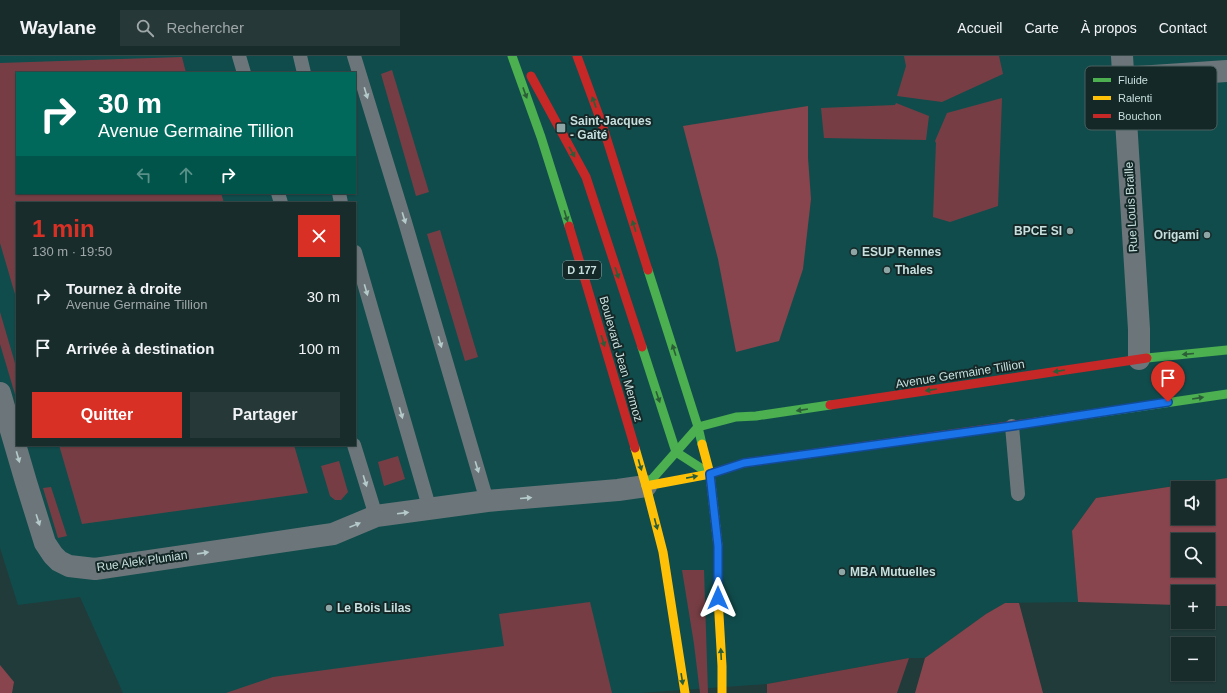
<!DOCTYPE html>
<html lang="fr">
<head>
<meta charset="utf-8">
<style>
  :root { --surface:#192c2c; --page:#263838; --text:#f1f3f6; --muted:#9fa7a9; --line:#374848; --accent:#d93025 }
  body { margin:0; font-family:Arial,sans-serif; background:var(--page); color:var(--text); height:100vh; display:flex; flex-direction:column; font-size:15px; white-space:nowrap }
  * { box-sizing:border-box; margin:0 }
  p { font-size:13px; color:var(--muted) }
  .icon { flex:none; width:22px; height:22px; fill:none; stroke:currentColor; stroke-width:2; stroke-linecap:round; stroke-linejoin:round }
  .map { position:relative; flex:1; overflow:hidden }
  .details { position:absolute; left:16px; top:146px; width:340px; height:244px; display:flex; flex-direction:column; background:var(--surface); border-radius:0px; box-shadow:0 1px 3px #0004,0 0 0 1px var(--line) }
  .details>* { flex:none }
  .banner { position:absolute; left:16px; top:16px; width:340px; height:122px; border-radius:0px; box-shadow:0 1px 3px #0004,0 0 0 1px var(--line); background:#00695c; color:#fff; overflow:hidden }
  .buttons { position:absolute; left:1171px; top:425px; display:grid; gap:8px }
  .buttons a { display:grid; place-items:center; width:44px; height:44px; border-radius:0px; background:var(--surface); box-shadow:0 1px 3px #0004,0 0 0 1px var(--line); font-size:20px }
  .pin { position:absolute; display:grid; place-items:center; width:34px; height:34px; color:#fff; margin:-41px -17px; border-radius:50% 50% 50% 0; rotate:-45deg; box-shadow:0 0 4px #0007 }
  .pin .icon { rotate:45deg }
  .me { position:absolute; width:44px; margin:-22px; rotate:0deg; stroke-linejoin:round; filter:drop-shadow(0 0 3px #0008) }
  .turn { display:flex; align-items:center; gap:14px; height:84px; padding:0 16px; font-size:18px }
  .turn .icon { width:52px; height:52px; stroke-width:2.5 }
  .turn b { display:block; font-size:28px; line-height:34px }
  .lanes { display:flex; align-items:center; height:38px; padding:0 16px; background:#0003; justify-content:center; gap:20px; direction:ltr }
  .lanes .off { opacity:.35 }
  .round { display:grid; place-items:center; flex:none; width:42px; height:42px; border-radius:0px; background:var(--page) }
  .overview { display:flex; align-items:center; justify-content:space-between; height:68px; padding:0 16px }
  h1 { font-size:24px; font-weight:700; line-height:30px; color:var(--accent) }
  .cta { display:flex; gap:8px; margin-top:auto; padding:8px 16px }
  .cta a { flex:1; height:46px; border-radius:0px; background:var(--accent); color:#fff; font-size:16px; font-weight:700; line-height:46px; text-align:center }
  .cta a+a { background:var(--page); color:var(--text) }
  ul { padding:0; list-style:none }
  li { display:flex; align-items:center; gap:12px; height:52px; padding:0 16px }
  li div { flex:1 }
  li b { display:block; font-size:15px }
  li em { font-style:normal }
  header { display:flex; align-items:center; gap:24px; box-sizing:border-box; height:56px; padding:0 20px; background:var(--surface); border-bottom:1px solid var(--line) }
  header strong { font-size:19px }
  nav { display:flex; gap:22px; margin-inline-start:auto; font-size:14px }
  .search { width:280px; height:36px; background:var(--page); display:flex; align-items:center; gap:10px; box-sizing:border-box; padding:0 14px; border-radius:0px; color:var(--muted); font-size:15px }
  .map>svg:first-child { display:block }
</style>
</head>
<body>
<header>
<strong>Waylane</strong>
<div class="search"><svg class="icon" aria-label="search" viewBox="0 0 24 24"><circle cx="10" cy="10" r="6"/><path d="M15 15l6 6"/></svg>Rechercher</div>
<nav><a>Accueil</a><a>Carte</a><a>À propos</a><a>Contact</a></nav>
</header>
<div class="map">
<svg width="1227" height="637" viewBox="0 0 1227 637">
  <rect width="100%" height="100%" fill="#213b3a"/>
  <path fill="#114c4c" fill-rule="evenodd" d="M0 0H1227V422L1096 442 1072 475 1078 546 1005 547 986 558 925 602H909L767 628 639 637H123L80 541 18 549 0 492ZM17 17H355V137H17ZM17 147H355V389H17Z"/>
  <g fill="#763e44">
    <path d="M904 0H999L1003 18 942 46 897 40 906 10Z"/>
    <path d="M182 1 186 17H17V137H221L224 147H17V245L0 187V7Z"/>
    <path d="M392 14 429 136 416 140 381 18Z"/>
    <path d="M1002 42 998 150 950 166 933 161 936 87 935 85 947 57Z"/>
    <path d="M896 47 929 60 926 84 824 82 821 52 895 49Z"/>
    <path d="M440 174 478 301 465 305 427 178Z"/>
    <path d="M0 256 17 314V345L0 288Z"/>
    <path d="M59 389H294L308 437 82 468Z"/>
    <path d="M398 400 405 423 384 430 378 406Z"/>
    <path d="M339 405 348 436 341 444H335L330 440 321 410Z"/>
    <path d="M51 431 67 480 58 482 43 432Z"/>
    <path d="M682 514H704L708 637H700L694 588Z"/>
    <path d="M590 546 612 637H226L273 621 504 590 499 558Z"/>
    <path d="M909 602 897 637H767V628Z"/>
  </g>
  <g fill="#88454d" fill-rule="evenodd">
    <path d="M808 50V102L811 143 803 213 779 285 736 296 718 203 683 70Z"/>
    <path d="M1227 422V550H1208V536H1178V549L1078 546 1072 475 1096 442ZM1178 432H1208V462H1178ZM1178 484H1208V514H1178Z"/>
    <path d="M1005 547H1019L1043 637H915L925 602 986 558Z"/>
    <path d="M0 609 14 626 12 637H0Z"/>
  </g>
  <g fill="none" stroke-linecap="round" stroke-linejoin="round">
    <g stroke="#6c767a" stroke-width="14">
      <path d="M239 0 244 17"/>
      <path d="M300 0 304 17"/>
      <path d="M354 0 405 166 487 445"/>
      <path d="M278 137 281 147"/>
      <path d="M339 137 341 147"/>
      <path d="M355 196 430 454"/>
      <path d="M1012 370 1018 438"/>
      <path d="M354 389 376 460"/>
    </g>
    <g stroke="#6c767a" stroke-width="22">
      <path d="M1122 0 1139 273V303"/>
      <path d="M1123 22 1227 15"/>
      <path d="M0 337 26 426 45 487 53 499 59 505 69 510 95 513 319 480 333 478 376 460 487 445 618 434 646 430"/>
    </g>
    <g stroke="#4caf50" stroke-width="9">
      <path d="M512 0 541 81 569 170"/>
      <path d="M648 214 698 371 702 388"/>
      <path d="M642 291 676 396 710 418"/>
      <path d="M1147 302 1227 294"/>
      <path d="M1036 366 1227 338"/>
      <path d="M646 430 698 371 736 361 756 360 830 349"/>
    </g>
    <g stroke="#ffc107" stroke-width="9">
      <path d="M702 388 710 418 718 490V542L722 610V637"/>
      <path d="M635 392 646 430 663 496 685 637"/>
      <path d="M646 430 710 418"/>
    </g>
    <g stroke="#c62828" stroke-width="9">
      <path d="M577 0 602 68 648 214"/>
      <path d="M531 20 586 121 642 291"/>
      <path d="M569 170 635 392"/>
      <path d="M830 349 1147 302"/>
      <path d="M710 418 744 407 1036 366"/>
    </g>
  </g>
  <defs><path id="oneway-solid" d="M-6-.8H1V-3.2L6.5 0L1 3.2V.8H-6Z"/></defs>
  <g fill="#b5caca">
    <use href="#oneway-solid" transform="translate(366 37) rotate(73)"/>
    <use href="#oneway-solid" transform="translate(404 162) rotate(73)"/>
    <use href="#oneway-solid" transform="translate(366 234) rotate(74)"/>
    <use href="#oneway-solid" transform="translate(440 286) rotate(74)"/>
    <use href="#oneway-solid" transform="translate(401 357) rotate(74)"/>
    <use href="#oneway-solid" transform="translate(18 401) rotate(74)"/>
    <use href="#oneway-solid" transform="translate(477 411) rotate(73)"/>
    <use href="#oneway-solid" transform="translate(365 425) rotate(73)"/>
    <use href="#oneway-solid" transform="translate(526 442) rotate(-5)"/>
    <use href="#oneway-solid" transform="translate(403 457) rotate(-7)"/>
    <use href="#oneway-solid" transform="translate(38 464) rotate(72)"/>
    <use href="#oneway-solid" transform="translate(355 469) rotate(-22)"/>
    <use href="#oneway-solid" transform="translate(203 497) rotate(-8)"/>
  </g>
  <g fill="#2b5e38">
    <use href="#oneway-solid" transform="translate(525 37) rotate(70)"/>
    <use href="#oneway-solid" transform="translate(594 46) rotate(-110)"/>
    <use href="#oneway-solid" transform="translate(572 96) rotate(61)"/>
    <use href="#oneway-solid" transform="translate(566 160) rotate(73)"/>
    <use href="#oneway-solid" transform="translate(634 170) rotate(-108)"/>
    <use href="#oneway-solid" transform="translate(617 217) rotate(72)"/>
    <use href="#oneway-solid" transform="translate(603 285) rotate(73)"/>
    <use href="#oneway-solid" transform="translate(674 294) rotate(-108)"/>
    <use href="#oneway-solid" transform="translate(1188 298) rotate(175)"/>
    <use href="#oneway-solid" transform="translate(1059 315) rotate(171)"/>
    <use href="#oneway-solid" transform="translate(931 334) rotate(171)"/>
    <use href="#oneway-solid" transform="translate(658 341) rotate(71)"/>
    <use href="#oneway-solid" transform="translate(1198 342) rotate(-9)"/>
    <use href="#oneway-solid" transform="translate(802 354) rotate(171)"/>
    <use href="#oneway-solid" transform="translate(640 409) rotate(74)"/>
    <use href="#oneway-solid" transform="translate(692 421) rotate(-11)"/>
    <use href="#oneway-solid" transform="translate(656 468) rotate(75)"/>
    <use href="#oneway-solid" transform="translate(721 598) rotate(-93)"/>
    <use href="#oneway-solid" transform="translate(682 623) rotate(81)"/>
  </g>
  <g fill="none" stroke-linecap="round" stroke-linejoin="round">
    <g stroke="#114b97" stroke-width="10">
      <path id="route" d="M718 542V490L710 418 744 407 1012 370 1168 346"/>
    </g>
    <use href="#route" stroke="#1a73e8" stroke-width="7"/>
  </g>
  <g fill="#8da6a5" stroke="#152828" stroke-width="1.5">
    <rect x="556" y="67" width="10" height="10" rx="2"/>
    <circle cx="1070" cy="175" r="4"/>
    <circle cx="1207" cy="179" r="4"/>
    <circle cx="854" cy="196" r="4"/>
    <circle cx="887" cy="214" r="4"/>
    <circle cx="842" cy="516" r="4"/>
    <circle cx="329" cy="552" r="4"/>
  </g>
  <g text-anchor="middle" dominant-baseline="central" stroke-width="4" stroke-linejoin="round" paint-order="stroke">
    <rect fill="#152828" stroke="#92a8a7" stroke-width="1" x="563" y="205" width="38" height="18" rx="3"/>
    <g font-size="11" font-weight="bold" fill="#c7dfde">
      <text x="582" y="214">D 177</text>
    </g>
    <g font-size="12" font-weight="bold" fill="#c7dfde" stroke="#152828" text-anchor="start">
      <text x="570" y="65">Saint-Jacques<tspan x="570" dy="14">- Gaîté</tspan></text>
      <text x="1062" y="175" text-anchor="end">BPCE SI</text>
      <text x="1199" y="179" text-anchor="end">Origami</text>
      <text x="862" y="196">ESUP Rennes</text>
      <text x="895" y="214">Thales</text>
      <text x="850" y="516">MBA Mutuelles</text>
      <text x="337" y="552">Le Bois Lilas</text>
    </g>
    <g font-size="12" fill="#c7dfde" stroke="#152828">
      <text transform="translate(1131 151) rotate(-93)">Rue Louis Braille</text>
      <text transform="translate(621 303) rotate(74)">Boulevard Jean Mermoz</text>
      <text transform="translate(960 318) rotate(-9)">Avenue Germaine Tillion</text>
      <text transform="translate(142 505) rotate(-8)">Rue Alek Plunian</text>
    </g>
  </g>
  <rect x="1085" y="10" width="132" height="64" rx="6" fill="#152828" stroke="#4a5f5f" stroke-width="1"/>
  <rect x="1093" y="22" width="18" height="4" fill="#4caf50"/>
  <rect x="1093" y="40" width="18" height="4" fill="#ffc107"/>
  <rect x="1093" y="58" width="18" height="4" fill="#c62828"/>
  <g font-size="11" fill="#c7dfde">
    <text x="1118" y="28">Fluide</text>
    <text x="1118" y="46">Ralenti</text>
    <text x="1118" y="64">Bouchon</text>
  </g>
</svg>
<div class="buttons">
<a><svg class="icon" aria-label="sound" viewBox="0 0 24 24"><path d="M4 9h4l5-4v14l-5-4H4zM17 9q2 3 0 6"/></svg></a>
<a><svg class="icon" aria-label="search" viewBox="0 0 24 24"><circle cx="10" cy="10" r="6"/><path d="M15 15l6 6"/></svg></a>
<a>+</a>
<a>−</a>
</div>
<div class="pin" style="left:1168px;top:346px;background:#d93025"><svg class="icon" aria-label="arrive" viewBox="0 0 24 24"><path d="M6 21V4h12l-3 4 3 4H6"/></svg></div>
<svg class="me" style="left:718px;top:542px" viewBox="-20 -20 40 40"><path d="M0-17L14 15 0 8-14 15z" fill="#1a73e8" stroke="#fff" stroke-width="4"/></svg>
<div class="banner">
<div class="turn"><svg class="icon" aria-label="right" viewBox="0 0 24 24"><path d="M7 20v-9h11M14 6l5 5-5 5"/></svg><div><b>30 m</b>Avenue Germaine Tillion</div></div>
<div class="lanes"><svg class="icon off" aria-label="left" viewBox="0 0 24 24"><path d="M17 20v-9H6M10 6l-5 5 5 5"/></svg><svg class="icon off" aria-label="ahead" viewBox="0 0 24 24"><path d="M12 20V5M6 11l6-6 6 6"/></svg><svg class="icon" aria-label="right" viewBox="0 0 24 24"><path d="M7 20v-9h11M14 6l5 5-5 5"/></svg></div>
</div>
<section class="details">
<div class="overview"><div><h1>1 min</h1><p>130 m · 19:50</p></div><a class="round" style="background:#d93025;color:#fff"><svg class="icon" aria-label="close" viewBox="0 0 24 24"><path d="M6 6l12 12M18 6L6 18"/></svg></a></div>
<ul>
<li><svg class="icon" aria-label="right" viewBox="0 0 24 24"><path d="M7 20v-9h11M14 6l5 5-5 5"/></svg><div><b>Tournez à droite</b><p>Avenue Germaine Tillion</p></div><em>30 m</em></li>
<li><svg class="icon" aria-label="arrive" viewBox="0 0 24 24"><path d="M6 21V4h12l-3 4 3 4H6"/></svg><div><b>Arrivée à destination</b></div><em>100 m</em></li>
</ul>
<div class="cta"><a>Quitter</a><a>Partager</a></div>
</section>
</div>
</body>
</html>
